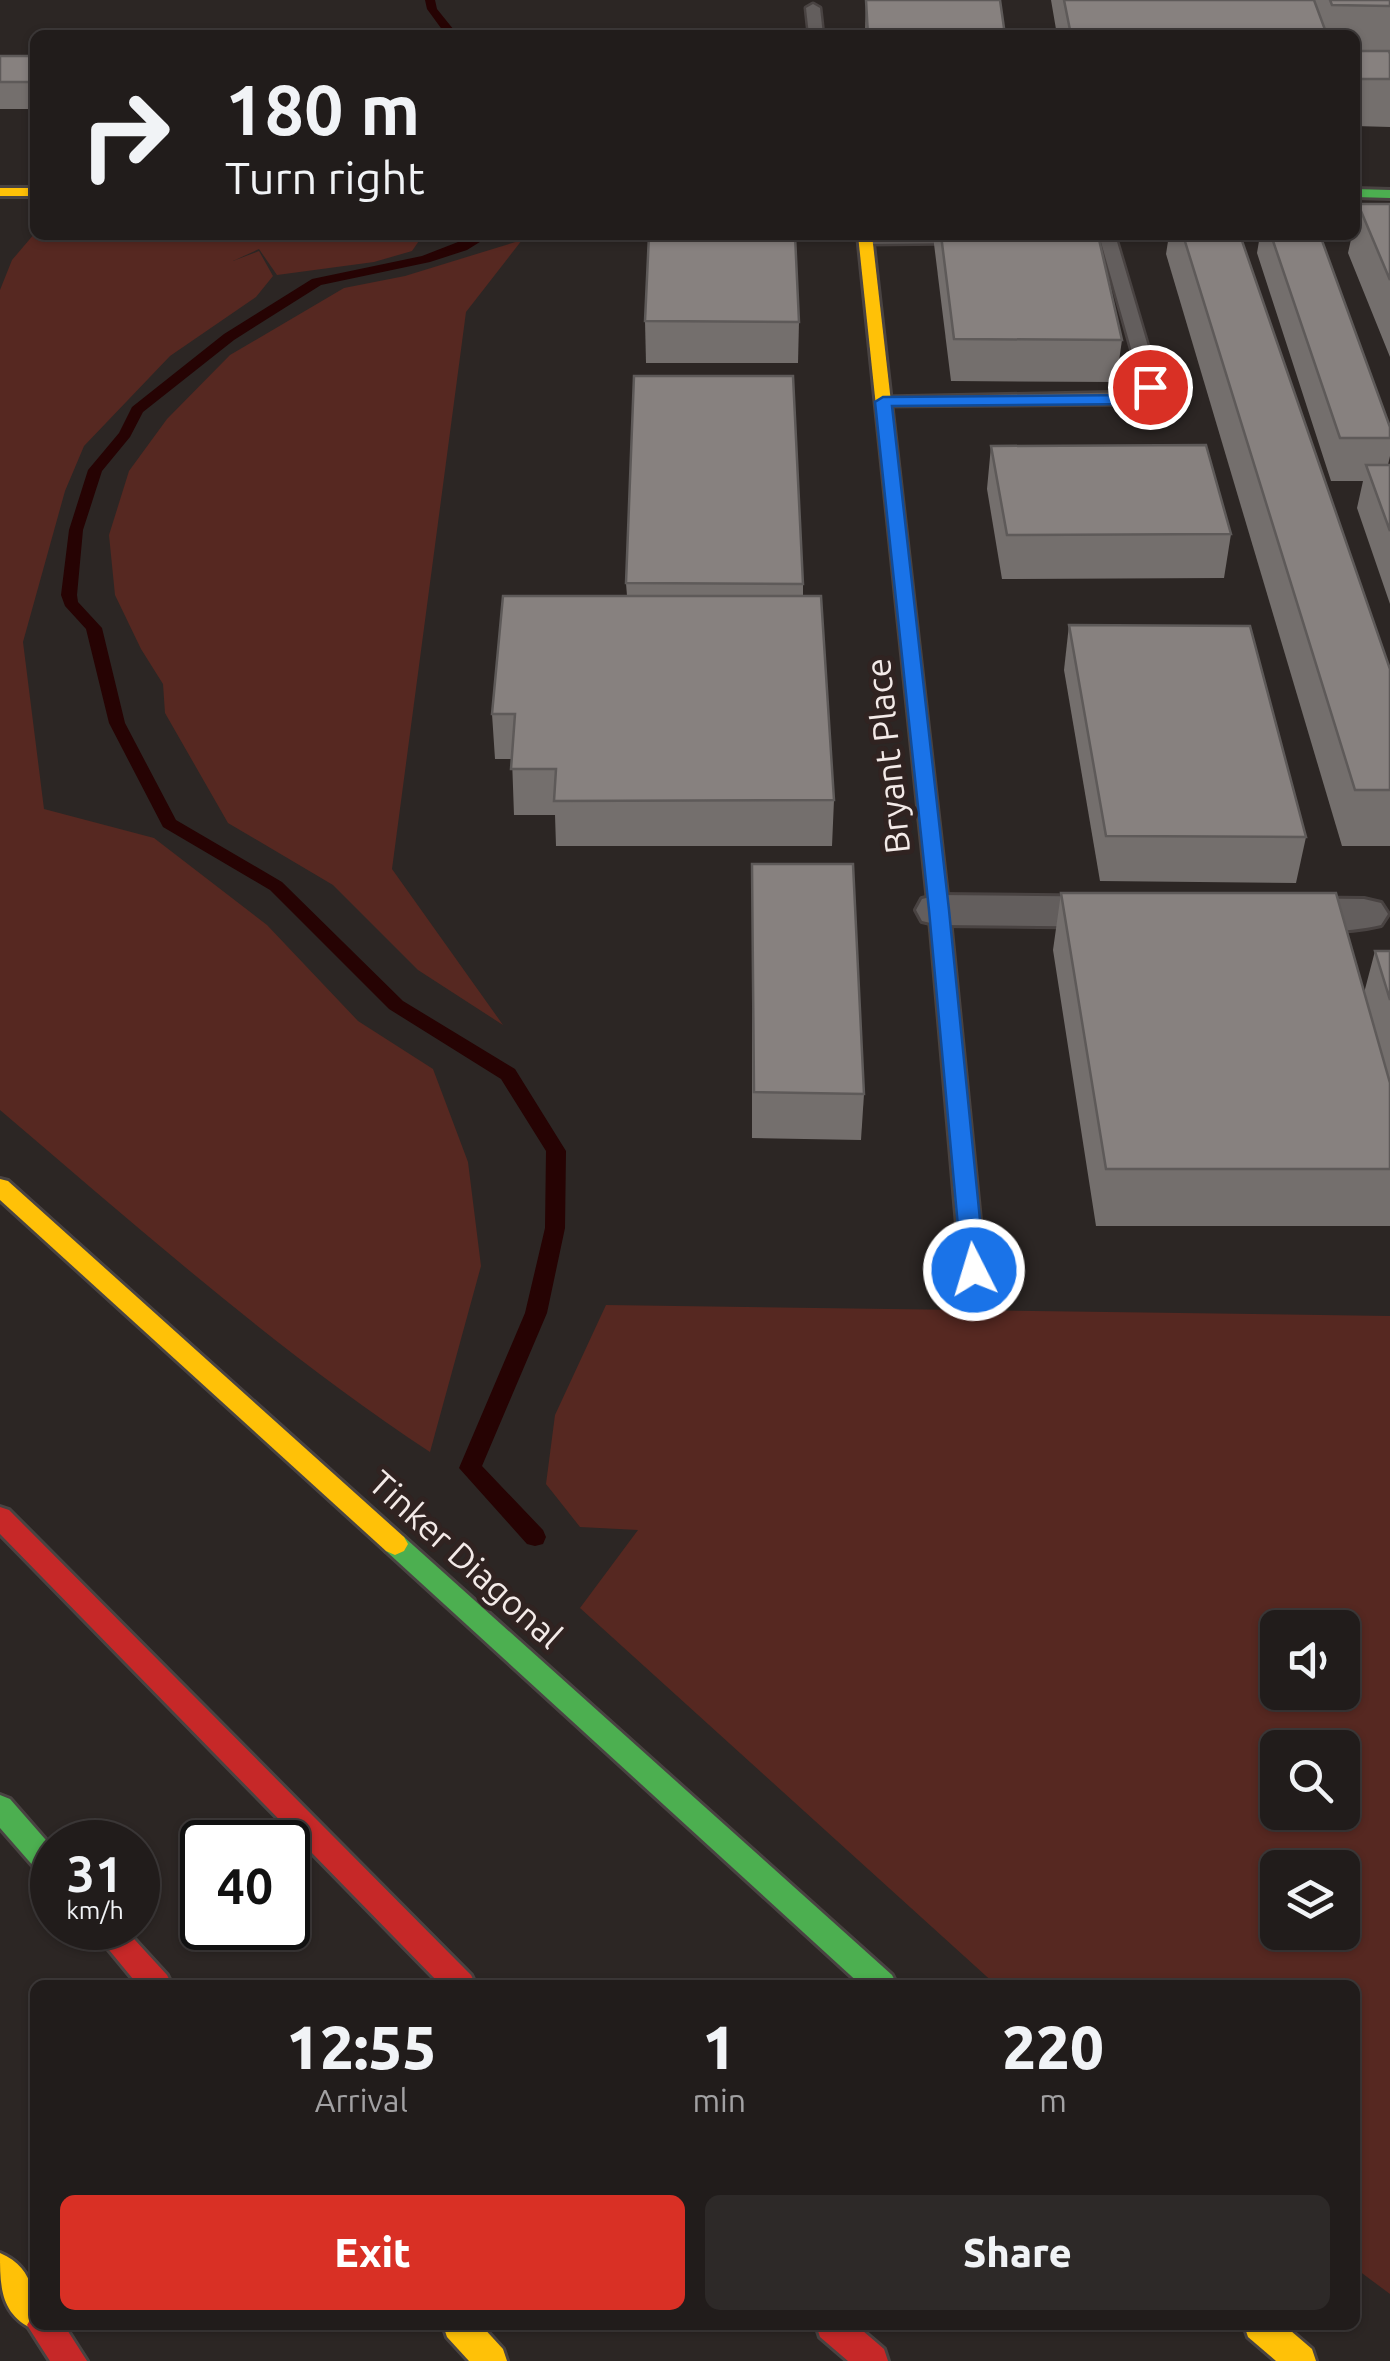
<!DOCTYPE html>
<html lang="en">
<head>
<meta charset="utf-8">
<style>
  :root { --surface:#211c1b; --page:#2d2928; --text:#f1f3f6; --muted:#a2a1a3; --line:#3e3a3a; --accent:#d93025 }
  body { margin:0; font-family:Ubuntu,sans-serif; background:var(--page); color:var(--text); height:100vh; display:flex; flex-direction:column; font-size:38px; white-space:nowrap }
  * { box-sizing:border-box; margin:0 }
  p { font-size:32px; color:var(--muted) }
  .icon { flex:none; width:55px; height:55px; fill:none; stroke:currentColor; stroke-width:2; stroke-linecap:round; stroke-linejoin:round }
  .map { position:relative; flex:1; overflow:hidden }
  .drawer { position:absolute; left:30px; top:1980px; width:1330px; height:350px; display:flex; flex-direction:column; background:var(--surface); border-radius:15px; box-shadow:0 2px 8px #0004,0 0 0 2px var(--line) }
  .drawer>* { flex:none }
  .banner { position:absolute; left:30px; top:30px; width:1330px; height:210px; border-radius:15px; box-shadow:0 2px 8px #0004,0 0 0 2px var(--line); background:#211c1b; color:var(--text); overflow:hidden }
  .tools { position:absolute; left:1260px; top:1610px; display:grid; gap:20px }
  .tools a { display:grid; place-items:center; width:100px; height:100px; border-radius:15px; background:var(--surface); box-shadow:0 2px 8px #0004,0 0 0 2px var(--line); font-size:50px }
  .speed { position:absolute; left:30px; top:1820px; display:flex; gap:20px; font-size:50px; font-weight:700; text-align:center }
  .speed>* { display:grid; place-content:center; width:130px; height:130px; border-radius:50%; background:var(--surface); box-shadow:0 2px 8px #0004,0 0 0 2px var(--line); line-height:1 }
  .speed small { font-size:25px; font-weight:400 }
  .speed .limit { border:5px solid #111; border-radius:15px; background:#fff; color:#111 }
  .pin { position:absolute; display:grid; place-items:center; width:85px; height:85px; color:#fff; margin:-42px; border:5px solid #fff; border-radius:50%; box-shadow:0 2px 10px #0007 }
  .me { position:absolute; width:110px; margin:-55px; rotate:355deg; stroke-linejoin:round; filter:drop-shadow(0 0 8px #0008) }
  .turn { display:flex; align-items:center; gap:35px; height:210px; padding:0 30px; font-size:45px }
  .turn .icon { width:130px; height:130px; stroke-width:2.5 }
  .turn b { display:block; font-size:70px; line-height:85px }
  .eta { display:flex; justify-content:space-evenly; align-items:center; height:170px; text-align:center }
  .eta b { font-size:60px; font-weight:800; line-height:70px }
  .primary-button { display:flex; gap:20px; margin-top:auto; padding:20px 30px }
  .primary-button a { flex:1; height:115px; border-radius:15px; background:var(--accent); color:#fff; font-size:40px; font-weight:800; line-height:115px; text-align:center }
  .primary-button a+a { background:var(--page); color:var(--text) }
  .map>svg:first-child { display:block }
</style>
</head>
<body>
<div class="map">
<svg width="1390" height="2361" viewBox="0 0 1390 2361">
  <rect width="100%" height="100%" fill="#2c2624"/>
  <g fill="#562821" fill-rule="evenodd">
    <path d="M35 233 423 235 412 251 374 262 277 275 259 249 233 261 259 251 273 276 256 297 170 356 84 446 65 491 23 642 44 809 154 838 267 925 358 1021 433 1069 468 1162 481 1266 430 1452C278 1352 139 1228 0 1110V290L12 260Z"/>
    <path d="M522 240 466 312 392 869 503 1025 418 970 333 885 228 823 165 713 163 684 141 649 115 595 109 535 129 471 167 419 230 355 344 288 405 276Z"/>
    <path d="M606 1305 1390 1316V2294L1355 2268V1985H996L580 1608 638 1530 580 1527 546 1484 555 1415ZM1278 1628H1342V1692H1278ZM1278 1748H1342V1812H1278ZM1278 1868H1342V1932H1278Z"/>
  </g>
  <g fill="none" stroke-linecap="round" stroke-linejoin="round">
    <g fill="#260303" fill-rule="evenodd">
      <path d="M425 0H435L437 9 458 35H446L427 9Z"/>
      <path d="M476 235H491L467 250 430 262 321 285 234 340 143 412 130 437 102 471 83 530 77 595 78 602 102 628 125 723 176 820 282 882 403 1001 515 1069 566 1151 565 1228 547 1313 482 1466 543 1530 546 1537 543 1544 535 1546 527 1544 459 1468 525 1313 545 1228 546 1151 501 1079 389 1009 270 890 163 827 109 723 86 629 65 606 61 595 69 530 88 470 119 433 132 407 224 334 312 279 422 256Z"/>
    </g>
    <g stroke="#494342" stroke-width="5">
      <g id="lane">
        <path d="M813 4 820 8 823 35H809L806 8Z"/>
        <path d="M863 235H972L974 238 966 243 866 244 858 239Z"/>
        <path d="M1099 235H1115L1160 387 1152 400 1135 404 877 406V398L883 397 1139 392 1142 387Z"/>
      </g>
    </g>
    <g stroke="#494342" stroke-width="6">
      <g id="street">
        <path d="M939 895 1128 897 1145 901 1151 912 1145 923 1128 927 939 925 922 921 916 910 922 899Z"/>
        <path d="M1271 898 1364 899 1381 903 1388 914 1381 925C1344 934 1291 933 1254 924L1248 913 1254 902Z"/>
      </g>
    </g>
    <g stroke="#494342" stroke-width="6">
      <g id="fast">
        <path d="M1355 189 1390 190V198L1355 197Z"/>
        <path d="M941 923 951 930 985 1270 981 1276H965L961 1270 931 930Z"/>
        <path d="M395 1533 404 1537 892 1975 897 1985H861L386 1551 382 1544 386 1537Z"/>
        <path d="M0 1795 10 1799 52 1847V1880L42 1876 0 1828Z"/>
      </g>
    </g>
    <g stroke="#494342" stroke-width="6">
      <g id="slow">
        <rect x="0" y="188" width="35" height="8"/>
        <path d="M858 235H872L951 930 941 937 931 930Z"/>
        <path d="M0 1179 8 1181 404 1537 408 1544 404 1551 395 1555 386 1551 0 1200Z"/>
        <path d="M0 2253C33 2267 35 2294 35 2325H46L35 2330C0 2315 0 2286 0 2253Z"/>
        <path d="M443 2325H481L503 2349 507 2361H469L447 2337Z"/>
        <path d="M1244 2325H1284L1312 2349 1316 2361H1276L1248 2337Z"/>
      </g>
    </g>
    <g stroke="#494342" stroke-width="6">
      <g id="jam">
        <path d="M0 1507 9 1510 471 1975 476 1985H441L0 1534Z"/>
        <path d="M91 1928H124L167 1975 172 1985H138Z"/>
        <path d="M35 2312V2325H64L87 2361H50L27 2325Z"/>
        <path d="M816 2325H856L884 2349 888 2361H848L820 2337Z"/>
      </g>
    </g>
    <use href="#lane" fill="#635e5d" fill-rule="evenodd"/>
    <use href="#street" fill="#635e5d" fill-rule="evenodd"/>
    <use href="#fast" fill="#4caf50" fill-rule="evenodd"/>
    <use href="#slow" fill="#ffc107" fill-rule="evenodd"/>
    <use href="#jam" fill="#c62828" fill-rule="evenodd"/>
  </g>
  <g fill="#746f6d">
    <path d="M866 0 1005 35H865Z"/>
    <path d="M1051 0H1390V127L1355 126V35H1057Z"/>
    <rect x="0" y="56" width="35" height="53"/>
    <path d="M1358 204H1390V357L1348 253 1352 235H1355V218Z"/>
    <path d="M934 235H1098L1122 340 1116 382 951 381 934 244Z"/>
    <path d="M1169 235H1240L1390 669V846H1342L1166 254Z"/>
    <path d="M1260 235H1320L1390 438V456L1388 465H1390V604L1357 508 1363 481H1331L1257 253Z"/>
    <path d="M645 321 799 322 798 363H646Z"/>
    <path d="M991 446 1231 534 1224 578 1002 579 987 489Z"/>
    <path d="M626 583 803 584V596L834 800 832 846H556L555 815H514L512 759H495L492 714 627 596Z"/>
    <path d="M1069 625 1306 837 1296 883 1100 881 1064 670Z"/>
    <path d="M752 864 864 1094 861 1140 752 1138Z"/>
    <path d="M1061 893 1364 993 1375 951H1390V1226H1096L1053 950Z"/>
  </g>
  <g fill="#87817f" stroke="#5e5a59" stroke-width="2.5">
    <path d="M866 0H1000L1005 35H868Z"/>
    <path d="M1064 0H1314L1327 35H1071Z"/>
    <path d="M1330 0H1390V6L1332 5Z"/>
    <path d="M1355 51H1389L1390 54V79H1355Z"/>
    <rect x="0" y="56" width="35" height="26"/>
    <path d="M1358 204H1390V280Z"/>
    <path d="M649 235H795L799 322 645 321Z"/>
    <path d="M941 235H1098L1122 340 954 339Z"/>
    <path d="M1183 235H1240L1390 669V790H1355Z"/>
    <path d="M1271 235H1320L1390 427V438H1340Z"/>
    <path d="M634 376H793L803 584 626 583Z"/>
    <path d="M1206 445 1231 534 1007 535 991 446Z"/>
    <path d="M1366 465H1390V531Z"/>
    <path d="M503 596H821L834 800 554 801 556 769H511L515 714H492Z"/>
    <path d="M1069 625 1250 626 1306 837 1106 836Z"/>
    <path d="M752 864H853L864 1094 754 1092Z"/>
    <path d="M1061 893H1336L1390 1083V1169H1106Z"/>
    <path d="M1375 951H1390V1000Z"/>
  </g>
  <path fill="#1a73e8" stroke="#114b97" stroke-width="2.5" d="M1150 382 1158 387 1151 399 1135 404 892 406 949 910 985 1270 974 1279 962 1270 929 910 875 402 883 397 1133 395Z"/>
  <g text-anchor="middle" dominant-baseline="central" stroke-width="10" stroke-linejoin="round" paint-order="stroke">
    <g font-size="35" fill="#f3eae8" stroke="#302321">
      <text transform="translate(887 756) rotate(-96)">Bryant Place</text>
      <text transform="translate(466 1559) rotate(42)">Tinker Diagonal</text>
    </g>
  </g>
</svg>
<div class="tools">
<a><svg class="icon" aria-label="sound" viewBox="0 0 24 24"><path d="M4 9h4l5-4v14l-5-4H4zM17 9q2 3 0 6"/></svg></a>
<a><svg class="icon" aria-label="search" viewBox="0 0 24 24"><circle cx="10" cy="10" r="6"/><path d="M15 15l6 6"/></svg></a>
<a><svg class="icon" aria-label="layers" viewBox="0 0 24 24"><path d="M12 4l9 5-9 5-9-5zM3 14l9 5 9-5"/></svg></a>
</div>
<div class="speed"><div>31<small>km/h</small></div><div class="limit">40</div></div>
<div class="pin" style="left:1150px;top:387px;background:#d93025"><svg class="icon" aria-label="arrive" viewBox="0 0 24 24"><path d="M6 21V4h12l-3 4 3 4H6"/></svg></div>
<svg class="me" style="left:974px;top:1270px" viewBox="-20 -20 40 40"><circle r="17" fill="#1a73e8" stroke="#fff" stroke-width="3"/><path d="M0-11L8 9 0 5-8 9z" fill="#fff"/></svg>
<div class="banner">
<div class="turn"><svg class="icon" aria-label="right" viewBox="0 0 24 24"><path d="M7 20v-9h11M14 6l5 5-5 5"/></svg><div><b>180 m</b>Turn right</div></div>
</div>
<section class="drawer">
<div class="eta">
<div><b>12:55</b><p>Arrival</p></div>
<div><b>1</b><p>min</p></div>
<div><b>220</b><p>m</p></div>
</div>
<div class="primary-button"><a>Exit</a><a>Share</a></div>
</section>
</div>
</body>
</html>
